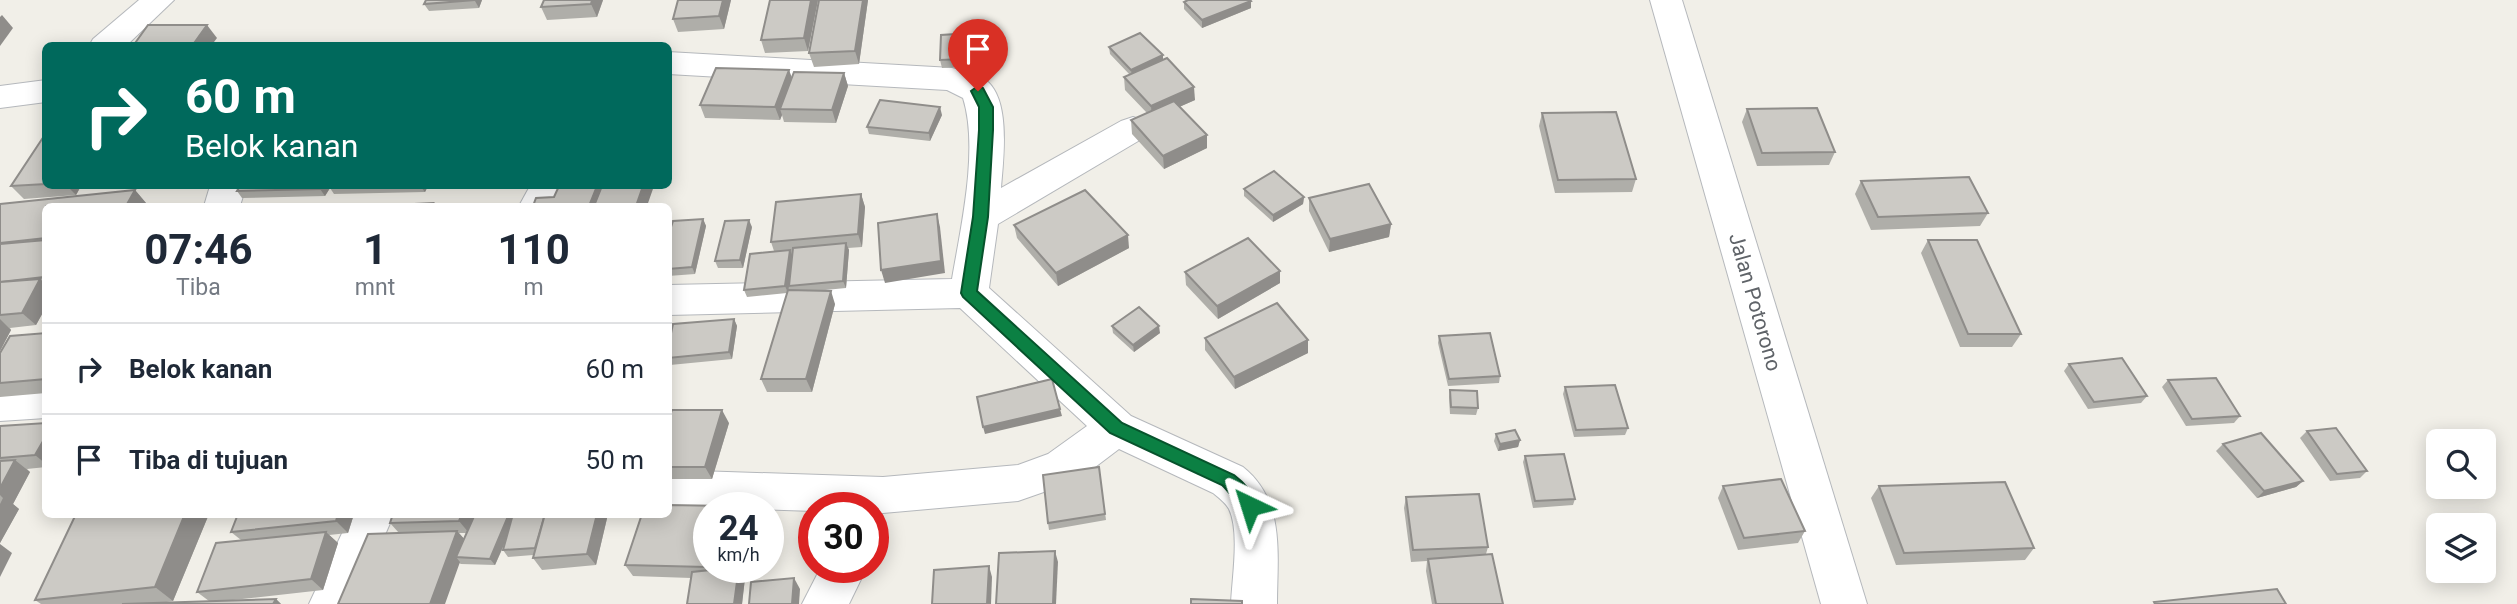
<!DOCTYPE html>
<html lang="id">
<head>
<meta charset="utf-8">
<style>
  :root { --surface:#fff; --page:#f2f2f3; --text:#1f2937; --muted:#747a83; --line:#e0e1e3 }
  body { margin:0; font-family:Roboto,sans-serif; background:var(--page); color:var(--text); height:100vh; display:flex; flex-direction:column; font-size:26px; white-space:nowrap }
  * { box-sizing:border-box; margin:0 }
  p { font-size:23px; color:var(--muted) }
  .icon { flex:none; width:38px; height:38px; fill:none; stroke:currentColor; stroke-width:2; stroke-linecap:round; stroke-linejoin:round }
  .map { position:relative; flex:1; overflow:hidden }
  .drawer { position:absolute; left:42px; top:203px; width:630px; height:315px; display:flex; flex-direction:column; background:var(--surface); border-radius:10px; box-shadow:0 4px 18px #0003 }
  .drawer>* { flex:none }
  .guide { position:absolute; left:42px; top:42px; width:630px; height:147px; border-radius:10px; box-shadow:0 4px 18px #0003; background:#00695c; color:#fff; overflow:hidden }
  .controls { position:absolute; left:2426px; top:429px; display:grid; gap:14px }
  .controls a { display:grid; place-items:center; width:70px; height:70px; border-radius:10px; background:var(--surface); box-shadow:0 4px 18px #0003; font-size:35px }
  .speed { position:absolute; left:693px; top:492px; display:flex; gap:14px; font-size:35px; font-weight:700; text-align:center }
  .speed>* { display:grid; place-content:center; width:91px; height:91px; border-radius:50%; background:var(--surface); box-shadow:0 4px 18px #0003; line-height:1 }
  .speed small { font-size:18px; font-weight:400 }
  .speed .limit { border:10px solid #d22; background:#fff; color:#111 }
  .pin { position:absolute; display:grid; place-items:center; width:60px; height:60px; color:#fff; margin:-72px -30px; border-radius:50% 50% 50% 0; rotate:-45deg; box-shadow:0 0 7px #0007 }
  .pin .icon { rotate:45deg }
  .me { position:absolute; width:77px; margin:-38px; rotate:319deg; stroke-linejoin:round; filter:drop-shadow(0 0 5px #0008) }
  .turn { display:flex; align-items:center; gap:24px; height:147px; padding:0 28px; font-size:32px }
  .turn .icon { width:91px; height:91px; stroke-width:2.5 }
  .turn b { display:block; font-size:49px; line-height:60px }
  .eta { display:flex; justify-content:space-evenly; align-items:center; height:119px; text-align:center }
  .eta b { font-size:42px; font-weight:700; line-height:49px }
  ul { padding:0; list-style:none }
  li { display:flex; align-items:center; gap:21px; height:91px; padding:0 28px; border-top:2px solid var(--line) }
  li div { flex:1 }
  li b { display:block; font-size:26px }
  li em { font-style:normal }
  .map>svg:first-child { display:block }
</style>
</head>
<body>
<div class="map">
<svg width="2517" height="604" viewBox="0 0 2517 604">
  <rect width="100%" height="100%" fill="#f1efe8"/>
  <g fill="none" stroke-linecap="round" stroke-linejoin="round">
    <g stroke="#b5b8bc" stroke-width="2">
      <g id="minor">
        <path d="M139 0H174L126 46H89L93 39Z"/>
        <path d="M1650 0H1682L1867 604H1821Z"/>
        <path d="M668 52 952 68C963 71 979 74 988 82 1011 103 1003 161 1001 188L1121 121 1133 117 1145 121 1150 129 1145 137 998 224 989 288 1131 416 1243 467C1286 501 1277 556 1277 604H1231C1232 578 1240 532 1229 509 1225 502 1218 497 1213 493L1119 449 1078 480 1018 501 883 513H873V508H814V511L668 506V470L883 477 1018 465 1048 454 1087 426 960 308 668 315V285L952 279C961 226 979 149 963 98L947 90 668 74Z"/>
        <path d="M46 80V102L0 108V86Z"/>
        <path d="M210 186H246L240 206H204Z"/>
        <path d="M530 186H566L555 206H519Z"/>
        <path d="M46 384V418L0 421V387Z"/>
        <path d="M351 514H394L355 604H309Z"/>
        <path d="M821 567H867L849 604H802Z"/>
      </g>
    </g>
    <use href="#minor" fill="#fff" fill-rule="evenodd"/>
  </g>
  <g fill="#afaea9" fill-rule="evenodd">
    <path d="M426 0H482L479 8 429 11 424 4Z"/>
    <path d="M603 0 597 17 547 20 541 7Z"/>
    <path d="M678 0H731L724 29 678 32 673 19Z"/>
    <path d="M770 0H818L808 51 765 53 761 40Z"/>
    <path d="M819 0H868L859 64 814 67 809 53Z"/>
    <path d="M1184 2 1251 8 1202 28 1184 9Z"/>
    <path d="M988 32 989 39 988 65 942 68 940 60Z"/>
    <path d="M1109 47 1163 60 1195 100 1179 107 1207 148 1164 169 1132 134 1131 120 1147 113 1125 90 1124 77 1130 75 1110 54Z"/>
    <path d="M844 73 848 86 836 123 784 122 782 115 780 120 705 118 700 105 792 77Z"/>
    <path d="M1747 109 1835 152 1829 165 1757 166 1742 122Z"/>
    <path d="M1542 113 1636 179 1632 192 1555 193 1539 126Z"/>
    <path d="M942 115 930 141 869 134 867 127Z"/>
    <path d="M46 133V186H81L76 195 24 199 11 186Z"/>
    <path d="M1861 181 1988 213 1980 226 1871 230 1855 194Z"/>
    <path d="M240 186H428L425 192 334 194 330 188 325 196 242 198 237 191Z"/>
    <path d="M1244 189 1304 197 1303 204 1273 222 1244 196Z"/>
    <path d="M135 190 146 203 144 206H46V307L36 325 10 328 11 330 0 351V204Z"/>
    <path d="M861 194 865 207 862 247 848 248 849 250 846 288 815 291 835 304 812 392H767L761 379 787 293 747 297 744 290 774 251 771 242Z"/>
    <path d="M1309 198 1391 224 1389 237 1329 252 1309 211Z"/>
    <path d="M703 219 706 226 695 274 668 276V236Z"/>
    <path d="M1014 225 1129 248 1058 286 1017 238Z"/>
    <path d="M752 227 743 268H718L715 261Z"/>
    <path d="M1928 240 2021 334 2012 347H1960L1921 253Z"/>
    <path d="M1280 271V283L1218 319 1186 285 1185 272Z"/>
    <path d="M734 319 737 326 732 359 670 365 668 362V327L671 333Z"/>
    <path d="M1112 326 1160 333 1134 352 1113 333Z"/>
    <path d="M46 333V393L0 397V353Z"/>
    <path d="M1439 336 1500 376 1499 383 1448 386 1438 343Z"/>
    <path d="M1205 338 1308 340V353L1235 389 1205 350Z"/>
    <path d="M2069 364 2147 396 2141 403 2088 409 2064 371Z"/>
    <path d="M2168 380 2240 416 2234 423 2186 426 2162 387Z"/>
    <path d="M1565 387 1628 428 1625 435 1574 437 1563 394Z"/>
    <path d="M1450 390 1478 408 1476 415 1450 414 1449 397Z"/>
    <path d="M668 420 729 423 712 479H668Z"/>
    <path d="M46 423V467L27 469 30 472 13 504 19 509 0 543V426Z"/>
    <path d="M2307 431 2367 471 2360 478 2330 481 2300 438Z"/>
    <path d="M1496 434 1520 440 1518 447 1498 451 1494 441Z"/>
    <path d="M2223 444 2303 481 2296 487 2257 498 2216 451Z"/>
    <path d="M1525 456 1575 499 1573 505 1533 508 1523 462Z"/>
    <path d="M1099 467 1106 520 1049 530 1048 523Z"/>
    <path d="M1723 486 1805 531 1798 543 1738 550 1718 498Z"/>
    <path d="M1879 486 2034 548 2025 560 1896 565 1871 498Z"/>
    <path d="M1406 497 1488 547 1486 554 1503 604H1432L1426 571 1427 561 1411 562 1404 508Z"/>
    <path d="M668 505 726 506 727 508H709V567H718L717 569 739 567 745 578 742 604H687L691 578 633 576 625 565 642 514H668Z"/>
    <path d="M76 514H209L173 601 160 603 209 601 197 592 241 540 231 532 238 514H354L348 533 329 535 338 543 323 590 233 600 276 599 281 604H41L35 600Z"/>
    <path d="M608 514 596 565 542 570 533 558V555L508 557 503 550 506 541 495 565 461 564 399 533 390 523ZM459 533H466L464 539Z"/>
  </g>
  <g fill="#8f8d8a">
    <path d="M475 0H482L479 8 475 1Z"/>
    <path d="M592 0H603L597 17 591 4Z"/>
    <path d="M723 0H731L724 29 719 16Z"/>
    <path d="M811 0H818L808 51 804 38Z"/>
    <path d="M863 0H868L859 64 855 51Z"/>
    <path d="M1251 1V8L1202 28V20Z"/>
    <path d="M2 15 13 28 0 46V17Z"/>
    <path d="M207 25 217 38 211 46H192Z"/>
    <path d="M988 32 989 39 988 65 987 58Z"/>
    <path d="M1163 55V63L1132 77 1131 70Z"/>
    <path d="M789 70 794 83 780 109 782 115 780 120 775 107Z"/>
    <path d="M844 73 848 86 836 123 832 110Z"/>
    <path d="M1194 87 1195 100 1152 119 1151 106Z"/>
    <path d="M940 107 942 115 930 141 929 133Z"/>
    <path d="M1207 135V148L1164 169 1163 156Z"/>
    <path d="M67 186H81L76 195Z"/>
    <path d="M322 186H328L330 188 325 196 320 189Z"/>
    <path d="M420 186H428L425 192Z"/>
    <path d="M597 186H609L601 206H589Z"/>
    <path d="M643 186H654L647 206H636Z"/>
    <path d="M135 190 146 203 144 206H126Z"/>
    <path d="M861 194 865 207 862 247 858 234Z"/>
    <path d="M1304 197 1303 204 1273 222V215Z"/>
    <path d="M937 214 940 227 945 273 885 283 881 270Z"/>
    <path d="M703 219 706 226 695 274 692 267Z"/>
    <path d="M749 220 752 227 743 268 740 260Z"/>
    <path d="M1391 224 1389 237 1329 252 1330 239Z"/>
    <path d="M1128 235 1129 248 1058 286 1056 273Z"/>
    <path d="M846 243 849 250 846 288 843 281Z"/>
    <path d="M790 250 793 257 788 293 785 286Z"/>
    <path d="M1280 271V283L1218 319 1217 306Z"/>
    <path d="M40 279 46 284V307L36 325 22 313Z"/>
    <path d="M831 291 835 304 812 392 806 379Z"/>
    <path d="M0 319 11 330 0 351Z"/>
    <path d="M734 319 737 326 732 359 729 352Z"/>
    <path d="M1159 326 1160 333 1134 352 1133 345Z"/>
    <path d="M668 327 672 334 668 348Z"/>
    <path d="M1308 340V353L1235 389 1234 377Z"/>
    <path d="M1060 409 1062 416 985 434 983 427Z"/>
    <path d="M722 410 729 423 712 479 705 467Z"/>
    <path d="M46 436V464L35 455Z"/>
    <path d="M1520 440 1518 447 1498 451 1500 444Z"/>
    <path d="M15 460 30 472 13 504 19 509 0 543V504L3 498 0 495V488Z"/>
    <path d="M2303 481 2296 487 2257 498 2264 491Z"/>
    <path d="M185 514H209L173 601 155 587Z"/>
    <path d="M338 514H354L348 533 336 521Z"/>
    <path d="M462 514H477L469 533 459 521Z"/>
    <path d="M509 514H517L495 565 490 559Z"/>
    <path d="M597 514H608L596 565 587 554Z"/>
    <path d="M457 531 467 542 456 557 460 562 445 604H430Z"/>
    <path d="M326 532 338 543 323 590 311 579Z"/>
    <path d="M0 544 12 553 0 577Z"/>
    <path d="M1055 551 1058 562 1056 604H1053Z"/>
    <path d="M709 562V567H718L714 578 707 567Z"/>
    <path d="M989 566 992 577 991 604H987Z"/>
    <path d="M739 567 745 578 742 604H734Z"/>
    <path d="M794 578 800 589 799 604H792Z"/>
    <path d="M276 599 281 604H273Z"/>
  </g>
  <g fill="#cccac5" stroke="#8f8d8a" stroke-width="2">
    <path d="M426 0H475L424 4Z"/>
    <path d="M544 0H592L591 4 541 7Z"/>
    <path d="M678 0H723L719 16 673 19Z"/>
    <path d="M770 0H811L804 38 761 40Z"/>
    <path d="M819 0H863L855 51 809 53Z"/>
    <path d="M1188 0H1250L1251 1 1202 20 1184 2Z"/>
    <path d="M148 25H207L192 46H133Z"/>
    <path d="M988 32 987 58 940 60 941 35Z"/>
    <path d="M1140 33 1163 55 1131 70 1109 47Z"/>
    <path d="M1167 58 1194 87 1151 106 1124 77Z"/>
    <path d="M716 68 789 70 775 107 700 105Z"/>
    <path d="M794 72 844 73 832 110 780 109Z"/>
    <path d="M880 100 940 107 929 133 867 127Z"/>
    <path d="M1174 101 1207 135 1163 156 1131 120Z"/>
    <path d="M1817 108 1835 152 1762 153 1747 109Z"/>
    <path d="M1616 112 1636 179 1558 180 1542 113Z"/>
    <path d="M46 133V184L11 186Z"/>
    <path d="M1274 171 1304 197 1273 215 1244 189Z"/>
    <path d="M1969 177 1988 213 1878 217 1861 181Z"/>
    <path d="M1369 184 1391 224 1330 239 1309 198Z"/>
    <path d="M240 186H322L320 189 237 191Z"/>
    <path d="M559 186H597L589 206H533L536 198 554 197Z"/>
    <path d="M602 186H643L636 206H594Z"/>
    <path d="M135 190 126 206H46V238L0 243V204Z"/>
    <path d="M1085 190 1128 235 1056 273 1014 225Z"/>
    <path d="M861 194 858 234 771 242 776 202Z"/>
    <path d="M433 203 431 206H372Z"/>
    <path d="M487 205V206H459Z"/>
    <path d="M937 214 941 261 881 270 878 223Z"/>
    <path d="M703 219 692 267 668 269V236L673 221Z"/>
    <path d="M749 220 740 260 715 261 725 221Z"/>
    <path d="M1248 238 1280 271 1217 306 1185 272Z"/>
    <path d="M46 240V274L44 277 0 282V244Z"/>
    <path d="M1928 240H1977L2021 334H1968Z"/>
    <path d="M846 243 843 281 789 286 793 248Z"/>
    <path d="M790 250 785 286 744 290 750 254Z"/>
    <path d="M40 279 22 313 0 315V282Z"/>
    <path d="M788 290 831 291 806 379H761Z"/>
    <path d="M1277 303 1308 340 1234 377 1205 338Z"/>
    <path d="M1139 307 1159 326 1133 345 1112 326Z"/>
    <path d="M734 319 729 352 668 358V347L673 324Z"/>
    <path d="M46 333V379L0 383V353L10 336Z"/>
    <path d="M1490 333 1500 376 1449 379 1439 336Z"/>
    <path d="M2122 358 2147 396 2094 402 2069 364Z"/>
    <path d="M2216 378 2240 416 2192 419 2168 380Z"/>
    <path d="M1052 379 1060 409 983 427 977 397Z"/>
    <path d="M1615 385 1628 428 1576 430 1565 387Z"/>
    <path d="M1450 390 1477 391 1478 408 1451 407Z"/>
    <path d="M672 410H722L705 467H668V420Z"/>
    <path d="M46 423V436L35 455 0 458V426Z"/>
    <path d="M2336 428 2367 471 2337 474 2307 431Z"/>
    <path d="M1515 430 1520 440 1500 444 1496 434Z"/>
    <path d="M2261 433 2303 481 2264 491 2223 444Z"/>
    <path d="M1564 454 1575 499 1535 501 1525 456Z"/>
    <path d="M15 460 0 488V461Z"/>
    <path d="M1099 467 1105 514 1048 523 1043 475Z"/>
    <path d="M1781 479 1805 531 1744 538 1723 486Z"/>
    <path d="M2005 482 2034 548 1904 553 1879 486Z"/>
    <path d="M1479 494 1488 547 1413 550 1406 497Z"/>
    <path d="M668 505 726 506V508H709V562L707 567 625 565 642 514H668Z"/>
    <path d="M76 514H185L155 587 35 600Z"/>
    <path d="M238 514H338L336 521 231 532Z"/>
    <path d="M393 514H462L459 521 390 523Z"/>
    <path d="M475 514H509L490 559 456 557Z"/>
    <path d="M513 514H545L535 548 503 550Z"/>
    <path d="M545 514H597L587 554 533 558Z"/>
    <path d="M457 531 430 604H338L368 534Z"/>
    <path d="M326 532 311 579 197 592 216 543Z"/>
    <path d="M1055 551 1053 604H996L999 553Z"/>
    <path d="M1492 554 1503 604H1436L1428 559Z"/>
    <path d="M989 566 987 604H932L934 570Z"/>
    <path d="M739 567 734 604H687L692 572Z"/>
    <path d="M794 578 792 604H749L751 582Z"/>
    <path d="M2277 589 2286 604H2155L2154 602Z"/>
    <path d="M276 599 273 604H122Z"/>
    <path d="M1191 599 1242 601V604H1191Z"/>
  </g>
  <path fill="#0b8043" stroke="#07532c" stroke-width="2" d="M978 86 983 88 993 107V130L988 217 977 291 1122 423 1234 475C1246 484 1253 493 1259 506L1256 511C1242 516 1233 495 1222 485L1110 433 963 297 961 293 973 217 979 130V107L971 91Z"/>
  <g text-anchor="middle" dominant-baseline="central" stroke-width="6" stroke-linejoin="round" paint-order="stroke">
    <g font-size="21" fill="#5f6368" stroke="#fff">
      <text transform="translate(1755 302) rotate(74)">Jalan Potorono</text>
    </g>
  </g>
</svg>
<div class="controls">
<a><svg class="icon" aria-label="search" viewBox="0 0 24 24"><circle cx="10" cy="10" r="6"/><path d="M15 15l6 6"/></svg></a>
<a><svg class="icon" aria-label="layers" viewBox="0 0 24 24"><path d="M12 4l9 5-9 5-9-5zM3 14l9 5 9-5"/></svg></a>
</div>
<div class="speed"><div>24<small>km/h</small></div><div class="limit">30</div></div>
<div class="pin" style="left:978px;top:91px;background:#d93025"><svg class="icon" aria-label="arrive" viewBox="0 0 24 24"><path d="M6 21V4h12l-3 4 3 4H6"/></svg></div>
<svg class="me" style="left:1250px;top:506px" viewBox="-20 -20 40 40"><path d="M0-17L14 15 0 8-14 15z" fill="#0b8043" stroke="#fff" stroke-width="4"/></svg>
<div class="guide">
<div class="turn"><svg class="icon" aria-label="right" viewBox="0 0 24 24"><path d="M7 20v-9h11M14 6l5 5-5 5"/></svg><div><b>60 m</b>Belok kanan</div></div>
</div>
<section class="drawer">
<div class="eta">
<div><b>07:46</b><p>Tiba</p></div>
<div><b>1</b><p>mnt</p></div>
<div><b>110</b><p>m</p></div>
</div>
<ul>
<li><svg class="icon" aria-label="right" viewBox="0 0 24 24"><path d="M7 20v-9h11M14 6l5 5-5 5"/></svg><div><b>Belok kanan</b></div><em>60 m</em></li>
<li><svg class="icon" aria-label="arrive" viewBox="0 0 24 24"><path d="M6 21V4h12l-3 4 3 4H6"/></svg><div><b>Tiba di tujuan</b></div><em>50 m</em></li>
</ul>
</section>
</div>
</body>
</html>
